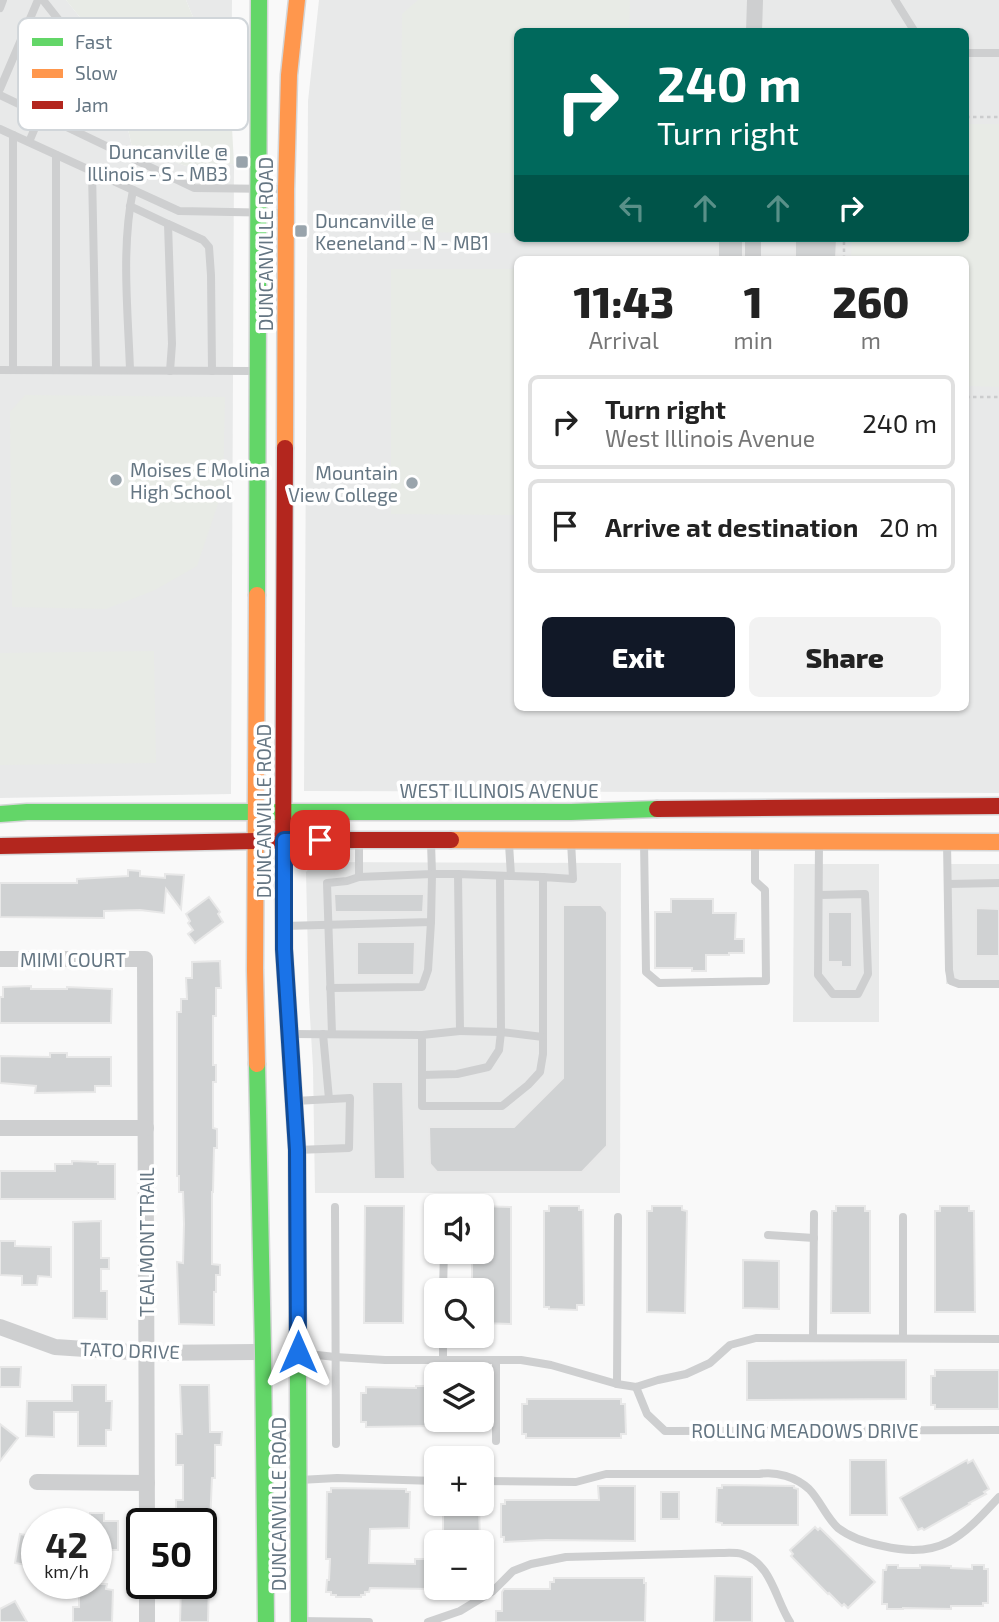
<!DOCTYPE html>
<html lang="en">
<head>
<meta charset="utf-8">
<style>
  :root { --surface:#fff; --page:#f2f2f2; --text:#222; --muted:#767676; --line:#e0e0e0; --accent:#111827 }
  body { margin:0; font-family:"Exo 2",sans-serif; background:var(--page); color:var(--text); height:100vh; display:flex; flex-direction:column; font-size:26px; white-space:nowrap }
  * { box-sizing:border-box; margin:0 }
  p { font-size:23px; color:var(--muted) }
  .icon { flex:none; width:38px; height:38px; fill:none; stroke:currentColor; stroke-width:2; stroke-linecap:round; stroke-linejoin:round }
  .map { position:relative; flex:1; overflow:hidden }
  .side { position:absolute; left:514px; top:256px; width:455px; height:455px; display:flex; flex-direction:column; background:var(--surface); border-radius:10px; box-shadow:0 2px 5px #0004 }
  .side>* { flex:none }
  .banner { position:absolute; left:514px; top:28px; width:455px; height:214px; border-radius:10px; box-shadow:0 2px 5px #0004; background:#00695c; color:#fff; overflow:hidden }
  .tools { position:absolute; left:424px; top:1194px; display:grid; gap:14px }
  .tools a { display:grid; place-items:center; width:70px; height:70px; border-radius:10px; background:var(--surface); box-shadow:0 2px 5px #0004; font-size:35px }
  .speed { position:absolute; left:21px; top:1508px; display:flex; gap:14px; font-size:35px; font-weight:700; text-align:center }
  .speed>* { display:grid; place-content:center; width:91px; height:91px; border-radius:50%; background:var(--surface); box-shadow:0 2px 5px #0004; line-height:1 }
  .speed small { font-size:18px; font-weight:400 }
  .speed .limit { border:4px solid #111; border-radius:10px; background:#fff; color:#111 }
  .pin { position:absolute; display:grid; place-items:center; width:60px; height:60px; color:#fff; margin:-30px; border-radius:14px; box-shadow:0 4px 10px #0006 }
  .me { position:absolute; width:77px; margin:-38px; rotate:0deg; stroke-linejoin:round; filter:drop-shadow(0 0 5px #0008) }
  .turn { display:flex; align-items:center; gap:24px; height:147px; padding:0 28px; font-size:32px }
  .turn .icon { width:91px; height:91px; stroke-width:2.5 }
  .turn b { display:block; font-size:49px; line-height:60px }
  .lanes { display:flex; align-items:center; height:66px; padding:0 28px; background:#0003; justify-content:center; gap:35px; direction:ltr }
  .lanes .off { opacity:.35 }
  .eta { display:flex; justify-content:space-evenly; align-items:center; height:119px; text-align:center }
  .eta b { font-size:42px; font-weight:800; line-height:49px }
  .primary-button { display:flex; gap:14px; margin-top:auto; padding:14px 28px }
  .primary-button a { flex:1; height:80px; border-radius:10px; background:var(--accent); color:#fff; font-size:28px; font-weight:800; line-height:80px; text-align:center }
  .primary-button a+a { background:var(--page); color:var(--text) }
  ul { padding:0; list-style:none }
  li { display:flex; align-items:center; gap:21px; height:94px; margin:0 14px 10px; padding:0 14px; border:4px solid var(--line); border-radius:10px }
  li div { flex:1 }
  li b { display:block; font-size:26px }
  li em { font-style:normal }
  .map>svg:first-child { display:block }
</style>
</head>
<body>
<div class="map">
<svg width="999" height="1622" viewBox="0 0 999 1622">
  <rect width="100%" height="100%" fill="#f9f9f9"/>
  <g fill="#e8e9e9" fill-rule="evenodd">
    <path d="M0 0H66L112 57 132 147 186 166 234 164 231 794 0 798Z"/>
    <path d="M186 0H232L231 109Z"/>
    <path d="M319 0H999V793L304 791 308 101ZM518 32H966V238H518ZM518 259H966V707H518Z"/>
    <path d="M315 862 621 863 620 1193H315L313 1068 309 1000 306 872Z"/>
    <path d="M794 864H879V1022H793Z"/>
    <rect x="946" y="864" width="53" height="120"/>
  </g>
  <g fill="#e8ebe6">
    <path d="M66 0H186L231 109 234 164 186 166 132 147 112 57Z"/>
    <path d="M418 0H630L629 31 518 32V233L400 232 402 14Z"/>
    <path d="M966 124H999V387L966 386V259H851L852 238H966Z"/>
    <path d="M391 269H518V515L391 514Z"/>
    <path d="M25 395 225 397 223 489 197 566 155 590 106 609 12 607 10 412Z"/>
    <path d="M154 651 156 763 0 765V653Z"/>
  </g>
  <g fill="#d0d2d3" stroke="#e8e8e8" stroke-width="2">
    <rect x="718" y="238" width="25" height="21"/>
    <path d="M811 238H837L836 259H795V240H811Z"/>
    <path d="M128 870 140 871V876L165 878V874L184 875 181 909 166 889 164 913 140 910 104 911V918L0 917V883H77V879L128 876Z"/>
    <path d="M334 894H424L423 912H335Z"/>
    <path d="M209 897 220 912 218 914 223 922 195 943 188 934 193 930 188 923 190 921 186 914Z"/>
    <path d="M671 899H713V913H736L735 939H744V953H729V955H706V971H692V968H655V912H671Z"/>
    <path d="M563 905H601L607 912V1146L582 1172H437L430 1164 429 1127H514L563 1078Z"/>
    <path d="M976 908 999 909V956H976Z"/>
    <path d="M828 912H852V967H841V962H828Z"/>
    <path d="M357 942H415L414 975H357Z"/>
    <path d="M220 961 221 988H216V1016H213V1065H216V1082H213V1128L217 1129V1148H214L213 1192H212V1264L220 1265V1275H216V1292H214V1325L179 1324 177 1262 183 1263 184 1224 183 1192H179V1176H177V1012H181V999H187L186 978H192V962Z"/>
    <path d="M31 986V989H67V987L112 989 111 1023H0V997H3V987Z"/>
    <path d="M50 1053H67V1057H111V1086H95V1092L35 1093 36 1086 0 1083V1056L50 1057Z"/>
    <path d="M372 1082H403L405 1179H374Z"/>
    <path d="M72 1161 98 1162V1164H115V1199H0V1171H55V1164H72Z"/>
    <path d="M365 1206H404L403 1323H364Z"/>
    <path d="M481 1206 511 1207V1324L481 1323V1290H472V1251H481Z"/>
    <path d="M549 1206H579V1210H583L584 1305H577V1310L549 1309V1307H544V1211H549Z"/>
    <path d="M652 1206H682V1210L687 1211 685 1313 647 1312V1211H652Z"/>
    <path d="M836 1206H865V1211H870V1313H831L832 1211H836Z"/>
    <path d="M940 1206H969V1211H974L975 1312H935V1211H940Z"/>
    <path d="M101 1221V1258H109V1269H101V1291H107V1319L73 1318V1222Z"/>
    <path d="M0 1241H15V1246L51 1247V1277L38 1276 37 1285H22V1276L0 1275Z"/>
    <path d="M743 1260 779 1261V1309L743 1308Z"/>
    <path d="M906 1360V1399L747 1400V1361Z"/>
    <path d="M0 1367H21L20 1387H0Z"/>
    <path d="M935 1370H999V1409H935V1405H931V1376H935Z"/>
    <path d="M72 1385H106V1401H112L111 1430H106V1446H78V1412H54V1437L26 1436 27 1401H72Z"/>
    <path d="M180 1385H209L210 1432H222L221 1445H215V1478H212L210 1524H176V1500H183V1465H176V1434H182Z"/>
    <path d="M416 1386H436V1426L366 1427V1422H361V1393H366V1387L416 1388Z"/>
    <path d="M527 1399H621V1404H625L626 1434H621V1438H526V1434H522V1404H527Z"/>
    <path d="M0 1424 18 1438 0 1461Z"/>
    <path d="M850 1460H886L887 1515H850Z"/>
    <path d="M967 1460 968 1463 973 1460 989 1489 984 1492 986 1494 969 1503 970 1504 924 1530 922 1528 918 1530 900 1498Z"/>
    <path d="M722 1485 794 1486V1488L798 1489V1525H722V1523L716 1522 717 1488H722Z"/>
    <path d="M598 1486H635V1541L546 1540 504 1542V1537H501V1504H505V1500H599Z"/>
    <path d="M331 1488 406 1489V1492H410L409 1528 370 1529 369 1563 415 1564V1559H430V1589L370 1588 369 1592H365V1595H361V1597H336V1595H331V1592H326L327 1580H329L330 1559H326L327 1492H331Z"/>
    <rect x="661" y="1492" width="18" height="27"/>
    <path d="M443 1503H479L480 1542H443Z"/>
    <path d="M90 1513H104V1521H118V1550H101V1547H96V1524H89Z"/>
    <path d="M815 1527 818 1530 820 1528 875 1582 848 1608 844 1604 842 1606 829 1593 828 1594 791 1556 793 1554 790 1550Z"/>
    <path d="M20 1534 37 1537V1567L15 1563Z"/>
    <path d="M887 1565H898V1568H920V1565L951 1566V1568L972 1569V1565H984V1569H988V1603H983V1606H951V1609L903 1608V1609H887V1604H882L883 1570H886Z"/>
    <path d="M715 1576 752 1577V1622H714Z"/>
    <path d="M554 1578H644V1583H646L645 1622H496V1611H502V1592L504 1589H550V1582H554Z"/>
    <path d="M79 1584H107L106 1589 113 1590 112 1622H73V1607H79Z"/>
    <path d="M181 1584H209L208 1622H180Z"/>
    <path d="M15 1601 27 1622H0V1609Z"/>
  </g>
  <g fill="none" stroke-linecap="round" stroke-linejoin="round">
    <g stroke="#d5d6d7" stroke-width="19">
      <g id="fast">
        <path d="M257 595 259 0"/>
        <path d="M0 814 27 812H571L657 809"/>
        <path d="M283 873 284 949 297 1150 299 1622"/>
        <path d="M257 1064 263 1352 266 1622"/>
      </g>
    </g>
    <g stroke="#d5d6d7" stroke-width="19">
      <g id="slow">
        <path d="M285 448 286 189 289 75 297 0"/>
        <path d="M257 595 255 970 257 1064"/>
        <path d="M451 840 999 842"/>
      </g>
    </g>
    <g stroke="#d5d6d7" stroke-width="19">
      <g id="jam">
        <path d="M657 809 999 806"/>
        <path d="M0 846 301 840H451"/>
        <path d="M283 873 285 448"/>
      </g>
    </g>
    <g stroke="#cbcccd" stroke-width="2.5" stroke-dasharray="3.5 3.5" stroke-linecap="butt">
      <path d="M966 117H999"/>
      <path d="M844 259V238"/>
      <path d="M966 397H999"/>
    </g>
    <g stroke="#cecfd0" stroke-width="8">
      <path d="M43 0 73 38 96 75 74 130"/>
      <path d="M895 0 915 32"/>
      <path d="M0 8 3 0"/>
      <path d="M966 53H999"/>
      <path d="M0 89 38 0"/>
      <path d="M0 95 194 188 286 189"/>
      <path d="M0 129 179 211 283 213"/>
      <path d="M29 142 73 38"/>
      <path d="M92 171 96 370"/>
      <path d="M130 206 168 224 172 344 170 371"/>
      <path d="M168 224 203 240 209 247 211 275 212 371"/>
      <path d="M0 370 255 371"/>
      <path d="M13 370V135"/>
      <path d="M56 370V155"/>
      <path d="M130 370C128 311 121 249 133 190"/>
      <path d="M644 841 646 972 659 983 766 981 765 890 755 881V841"/>
      <path d="M947 842 949 970 951 981 959 984H999"/>
      <path d="M509 844 511 876 458 874 460 1031 422 1035V1106H502L528 1085 540 1072 543 1054V877L573 879 571 841"/>
      <path d="M511 876 543 877"/>
      <path d="M359 877 432 874 431 842"/>
      <path d="M948 884 999 883"/>
      <path d="M819 895 865 894 868 974 858 994H833L818 975 819 844"/>
      <path d="M284 926 431 922 432 874H458"/>
      <path d="M330 988 422 987 428 970 431 922"/>
      <path d="M459 1031 501 1032 543 1037"/>
      <path d="M292 1034 422 1035"/>
      <path d="M323 1034 329 1099"/>
      <path d="M332 1034 327 883 347 881 359 877V841"/>
      <path d="M422 1075 457 1074 488 1067 499 1050 501 1032 500 876"/>
      <path d="M295 1101 350 1098 349 1148 297 1150"/>
      <path d="M335 1207 336 1444"/>
      <path d="M903 1217V1338"/>
      <path d="M768 1235 814 1238"/>
      <path d="M443 1290 444 1251"/>
      <path d="M813 1338 814 1214"/>
      <path d="M300 1353 335 1357 385 1360H521L551 1365 617 1384 636 1387 658 1380 686 1374 710 1363 730 1345 756 1338 999 1339"/>
      <path d="M443 1360V1335"/>
      <path d="M496 1360V1441"/>
      <path d="M617 1384 618 1217"/>
      <path d="M636 1387 647 1414 665 1431 999 1430"/>
      <path d="M299 1480 337 1478 436 1481"/>
      <path d="M481 1481 576 1482 606 1474H759C776 1471 796 1477 809 1489 820 1500 826 1517 838 1528 851 1538 867 1543 883 1546 941 1560 962 1537 999 1497"/>
      <path d="M299 1621 369 1622"/>
      <path d="M428 1622 460 1611 493 1591 513 1571 531 1564 566 1557 719 1553C726 1553 735 1552 742 1554 772 1564 775 1599 790 1622"/>
    </g>
    <g stroke="#cecfd0" stroke-width="16">
      <path d="M754 32 755 0"/>
      <path d="M753 259V238"/>
      <path d="M0 959H145L147 1524"/>
      <path d="M0 1128H146"/>
      <path d="M0 1327 55 1347 146 1353 263 1352"/>
      <path d="M37 1482 147 1483"/>
      <path d="M147 1584V1622"/>
    </g>
    <use href="#fast" stroke="#63d668" stroke-width="16"/>
    <use href="#slow" stroke="#ff974d" stroke-width="16"/>
    <use href="#jam" stroke="#b3261e" stroke-width="16"/>
  </g>
  <g fill="none" stroke-linecap="round" stroke-linejoin="round">
    <g stroke="#114b97" stroke-width="18">
      <path id="route" d="M298 1352 297 1150 284 949V840H320"/>
    </g>
    <use href="#route" stroke="#1a73e8" stroke-width="12"/>
  </g>
  <g fill="#99a4ac" stroke="#fff" stroke-width="2.5">
    <rect x="235" y="155" width="14" height="14" rx="3.5"/>
    <rect x="294" y="224" width="14" height="14" rx="3.5"/>
    <circle cx="116" cy="480" r="7"/>
    <circle cx="412" cy="483" r="7"/>
  </g>
  <g text-anchor="middle" dominant-baseline="central" stroke-width="7" stroke-linejoin="round" paint-order="stroke">
    <g font-size="19" fill="#657683" stroke="#fff" text-anchor="end">
      <text x="228" y="151">Duncanville @<tspan x="228" dy="22">Illinois - S - MB3</tspan></text>
      <text x="315" y="220" text-anchor="start">Duncanville @<tspan x="315" dy="22">Keeneland - N - MB1</tspan></text>
      <text x="130" y="469" text-anchor="start">Moises E Molina<tspan x="130" dy="22">High School</tspan></text>
      <text x="398" y="472">Mountain<tspan x="398" dy="22">View College</tspan></text>
    </g>
    <g font-size="19" fill="#657683" stroke="#fff">
      <text transform="translate(265 244) rotate(-90)">DUNCANVILLE ROAD</text>
      <text x="499" y="790">WEST ILLINOIS AVENUE</text>
      <text transform="translate(263 811) rotate(-90)">DUNCANVILLE ROAD</text>
      <text x="73" y="959">MIMI COURT</text>
      <text transform="translate(146 1242) rotate(-90)">TEALMONT TRAIL</text>
      <text transform="translate(130 1350) rotate(2)">TATO DRIVE</text>
      <text x="805" y="1430">ROLLING MEADOWS DRIVE</text>
      <text transform="translate(278 1504) rotate(-90)">DUNCANVILLE ROAD</text>
    </g>
  </g>
  <rect x="18" y="18" width="230" height="112" rx="10" fill="#fff" stroke="#d1d6da" stroke-width="2"/>
  <rect x="32" y="38" width="31" height="8" fill="#63d668"/>
  <rect x="32" y="69" width="31" height="9" fill="#ff974d"/>
  <rect x="32" y="101" width="31" height="8" fill="#b3261e"/>
  <g font-size="19" fill="#657683">
    <text x="75" y="49">Fast</text>
    <text x="75" y="80">Slow</text>
    <text x="75" y="112">Jam</text>
  </g>
</svg>
<div class="tools">
<a><svg class="icon" aria-label="sound" viewBox="0 0 24 24"><path d="M4 9h4l5-4v14l-5-4H4zM17 9q2 3 0 6"/></svg></a>
<a><svg class="icon" aria-label="search" viewBox="0 0 24 24"><circle cx="10" cy="10" r="6"/><path d="M15 15l6 6"/></svg></a>
<a><svg class="icon" aria-label="layers" viewBox="0 0 24 24"><path d="M12 4l9 5-9 5-9-5zM3 14l9 5 9-5"/></svg></a>
<a>+</a>
<a>−</a>
</div>
<div class="speed"><div>42<small>km/h</small></div><div class="limit">50</div></div>
<div class="pin" style="left:320px;top:840px;background:#d93025"><svg class="icon" aria-label="arrive" viewBox="0 0 24 24"><path d="M6 21V4h12l-3 4 3 4H6"/></svg></div>
<svg class="me" style="left:298px;top:1352px" viewBox="-20 -20 40 40"><path d="M0-17L14 15 0 8-14 15z" fill="#1a73e8" stroke="#fff" stroke-width="4"/></svg>
<div class="banner">
<div class="turn"><svg class="icon" aria-label="right" viewBox="0 0 24 24"><path d="M7 20v-9h11M14 6l5 5-5 5"/></svg><div><b>240 m</b>Turn right</div></div>
<div class="lanes"><svg class="icon off" aria-label="left" viewBox="0 0 24 24"><path d="M17 20v-9H6M10 6l-5 5 5 5"/></svg><svg class="icon off" aria-label="ahead" viewBox="0 0 24 24"><path d="M12 20V5M6 11l6-6 6 6"/></svg><svg class="icon off" aria-label="ahead" viewBox="0 0 24 24"><path d="M12 20V5M6 11l6-6 6 6"/></svg><svg class="icon" aria-label="right" viewBox="0 0 24 24"><path d="M7 20v-9h11M14 6l5 5-5 5"/></svg></div>
</div>
<section class="side">
<div class="eta">
<div><b>11:43</b><p>Arrival</p></div>
<div><b>1</b><p>min</p></div>
<div><b>260</b><p>m</p></div>
</div>
<ul>
<li><svg class="icon" aria-label="right" viewBox="0 0 24 24"><path d="M7 20v-9h11M14 6l5 5-5 5"/></svg><div><b>Turn right</b><p>West Illinois Avenue</p></div><em>240 m</em></li>
<li><svg class="icon" aria-label="arrive" viewBox="0 0 24 24"><path d="M6 21V4h12l-3 4 3 4H6"/></svg><div><b>Arrive at destination</b></div><em>20 m</em></li>
</ul>
<div class="primary-button"><a>Exit</a><a>Share</a></div>
</section>
</div>
</body>
</html>
